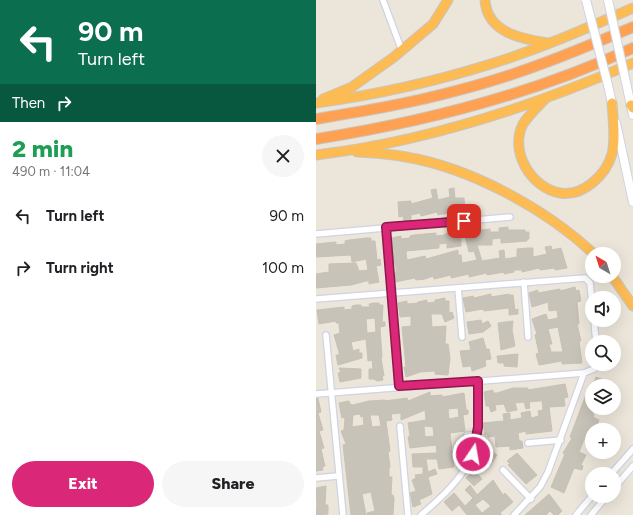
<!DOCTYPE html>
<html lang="en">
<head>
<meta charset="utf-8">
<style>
  :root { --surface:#fff; --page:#f6f6f6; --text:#202124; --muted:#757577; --accent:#db2777 }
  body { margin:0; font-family:Figtree,sans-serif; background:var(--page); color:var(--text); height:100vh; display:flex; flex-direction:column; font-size:15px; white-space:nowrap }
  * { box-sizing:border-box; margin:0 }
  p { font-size:13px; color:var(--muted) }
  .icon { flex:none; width:22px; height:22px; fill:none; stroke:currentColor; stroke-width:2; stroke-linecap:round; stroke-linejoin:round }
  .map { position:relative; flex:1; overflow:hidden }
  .panel { display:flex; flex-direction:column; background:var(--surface); width:316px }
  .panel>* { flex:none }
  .guide { background:#0b6e4f; color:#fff; overflow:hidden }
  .needle { width:26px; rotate:321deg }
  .buttons { position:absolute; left:269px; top:247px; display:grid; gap:8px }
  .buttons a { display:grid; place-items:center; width:36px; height:36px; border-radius:50%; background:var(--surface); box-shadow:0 4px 16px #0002; font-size:20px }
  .pin { position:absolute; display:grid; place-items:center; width:34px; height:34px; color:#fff; margin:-17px; border-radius:8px; box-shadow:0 2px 6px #0006 }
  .me { position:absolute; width:44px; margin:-22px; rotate:12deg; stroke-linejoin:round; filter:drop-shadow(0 0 3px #0008) }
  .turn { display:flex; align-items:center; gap:14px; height:84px; padding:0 12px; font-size:18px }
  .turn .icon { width:52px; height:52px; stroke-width:2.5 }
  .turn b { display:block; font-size:28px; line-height:34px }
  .then { display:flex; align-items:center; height:38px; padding:0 12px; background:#0003; gap:8px; font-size:15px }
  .round { display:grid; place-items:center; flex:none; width:42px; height:42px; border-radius:21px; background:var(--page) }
  .overview { display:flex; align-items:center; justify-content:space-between; height:68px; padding:0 12px }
  h1 { font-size:24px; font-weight:800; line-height:30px; color:#1e9e55 }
  .cta { display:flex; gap:8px; margin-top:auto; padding:8px 12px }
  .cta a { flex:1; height:46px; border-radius:24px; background:var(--accent); color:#fff; font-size:16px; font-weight:800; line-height:46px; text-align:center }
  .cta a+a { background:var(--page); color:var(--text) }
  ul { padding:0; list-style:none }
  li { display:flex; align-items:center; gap:12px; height:52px; padding:0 12px }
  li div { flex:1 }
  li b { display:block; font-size:15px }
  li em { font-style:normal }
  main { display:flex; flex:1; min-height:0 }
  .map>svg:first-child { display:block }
</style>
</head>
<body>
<main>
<section class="panel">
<div class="guide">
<div class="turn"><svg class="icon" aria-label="left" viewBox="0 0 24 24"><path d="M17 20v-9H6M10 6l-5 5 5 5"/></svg><div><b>90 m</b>Turn left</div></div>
<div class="then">Then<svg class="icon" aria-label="right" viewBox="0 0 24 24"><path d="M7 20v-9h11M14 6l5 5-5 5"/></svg></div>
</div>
<div class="overview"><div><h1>2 min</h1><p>490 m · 11:04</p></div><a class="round"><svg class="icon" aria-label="close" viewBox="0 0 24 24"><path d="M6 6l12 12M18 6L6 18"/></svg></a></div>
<ul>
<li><svg class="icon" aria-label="left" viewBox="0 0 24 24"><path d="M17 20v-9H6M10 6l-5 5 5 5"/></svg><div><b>Turn left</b></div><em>90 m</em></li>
<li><svg class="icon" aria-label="right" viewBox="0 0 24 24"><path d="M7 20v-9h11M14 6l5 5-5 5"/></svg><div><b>Turn right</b></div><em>100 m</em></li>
</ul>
<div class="cta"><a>Exit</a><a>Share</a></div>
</section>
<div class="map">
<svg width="317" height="515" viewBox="0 0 317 515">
  <rect width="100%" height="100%" fill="#ece5da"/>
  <g fill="#c7c3b9" stroke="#c8c1b4" fill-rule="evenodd">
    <path d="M138 188 139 198H148L149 212 140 213V211L122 215 121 212 105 216 104 213 95 215V220L88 222 87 216 83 217 82 202 95 201V204L117 198 115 190 120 189 122 200 134 197 133 189Z"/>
    <path d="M192 227V230H209V232H213V239H211V241L185 243V238L176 239V245H161L166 261 184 258 183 251 188 250 189 259 201 257V249L212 248H217V257L231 254 229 247 235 246 236 250 245 248 251 268 239 270 238 268 224 270 223 268 206 272V270H198V272L188 274V272L171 275V273L153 277V274L135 278V275L118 279 117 276 109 279 100 280 99 278 79 282 78 273H80V267L77 259 76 238 85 236V239L94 238V236L98 235 120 233V236L129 235V234L139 232V235L145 234V246L131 248V243L123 244V248L90 251 91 260 109 256 110 259 142 250V255H145L146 263 161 260 158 251 153 252 148 232 174 229V232H183V228Z"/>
    <path d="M50 238H55V241H59L61 260 64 259 65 265 60 266 63 282 53 284V281H50L35 285 0 288V274L13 272V264L40 263 43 271 52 270 50 259 36 262 35 255 0 257V244L20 242V245L29 244V241L33 240Z"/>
    <path d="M259 287 260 291 263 290 265 301 261 302 263 324H261L265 341H263L266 363 246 364V361L223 365 220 354 223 353 219 335 221 334 216 319 230 314 232 320 242 318 241 310 233 311 232 302 216 307 213 293 222 290V293L244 289V291ZM242 327 247 352H235L233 344H236L232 329Z"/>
    <path d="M175 294V297L193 294V295H197L199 310 202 309V314L193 315V308L168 311 167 309 150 312 147 298 157 296 158 298Z"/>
    <path d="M129 298V301H133V313L136 312 138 318 129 322 126 314H115L116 327 130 326 129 344H132L134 358 132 375 119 374V371L104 372 90 377 88 367H90L86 327 95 326V316L84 317 82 303 91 301V304L102 303V302L111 300V303L119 302V300Z"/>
    <path d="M57 303H63V305H67L66 322H69V326L64 327 66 357 65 358 68 376H66L67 380 61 381 58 379H53V369H57L56 360 52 361 50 339 35 342 37 351 43 349V353H46V358L22 365 20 355H23V352L18 335 24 333 23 323H20V321L3 324 1 310 28 307V310L36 309V306L40 305H45V307H54L53 304ZM59 318 60 332 51 333 50 319Z"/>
    <path d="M165 320 166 324 172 321 175 326 167 332 153 334 151 322Z"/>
    <path d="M197 321 196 330 199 346 185 350 182 323Z"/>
    <path d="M167 338 170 349H173L175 359 169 360 170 366 156 371 155 366 147 367 144 351 155 350 153 342Z"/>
    <path d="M202 354 201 367 188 366V363H182L181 356Z"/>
    <path d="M23 368 45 369V378L24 382 22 373 25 372Z"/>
    <path d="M280 377 293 382 291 386H277Z"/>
    <path d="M249 384 252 397 248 398 249 406 233 407 236 431 210 434V431L202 433 203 441H206L207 448 194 450V446L180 447 179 436 172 437 171 434 169 435 167 423 188 421 187 414 194 413V420L206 418 205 413 214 411 215 418 223 416 222 411 227 410 226 401H223L213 402 214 408 210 409 208 402 199 403 201 410 191 412 188 404 179 405 180 410 175 412 173 406H170L168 392 177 390V393H181L197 388H212V390Z"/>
    <path d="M114 392V396L126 395V397L148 393 150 410H152V414L147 415 149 431 134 433 138 467 123 469 121 459H110L112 472 119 469 121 474 112 477 116 494 103 500 105 504 97 507 94 493 100 491 96 480 100 478 99 475 107 474V467H97L96 454 121 453 120 445 94 448 92 437 94 436 92 423 110 420 109 410 85 420V413L75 414 76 420 70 421 74 451 72 452 74 467 73 469V477H76L75 495H77L78 499 77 515H51V513L59 511 55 492 46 494 50 515H35L27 445 30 444 25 431 28 430 29 417 26 418 23 403 33 401 34 404 37 405 53 401 69 400V401L91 398 92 401ZM142 408 143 417 133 419 132 409ZM44 414 45 417 47 416 48 425 36 427 37 415ZM54 415H63L65 426 56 427ZM108 426 117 427 118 436 109 437Z"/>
    <path d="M271 392 276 395V408H278L276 413 278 414 277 417 283 420 280 428 276 426V436L270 435 263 452 270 455 265 465 267 466 266 470 258 468 248 493 235 487 249 454 247 453 256 438 254 437Z"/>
    <path d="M0 398H2L5 412 2 413 7 430 3 431 8 448 5 449 9 466 6 467 7 470 0 471Z"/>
    <path d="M171 448 181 455 174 465 164 457Z"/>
    <path d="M201 453 221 475 210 484 192 465 194 464 191 461Z"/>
    <path d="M158 470 166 479 158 486 150 478Z"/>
    <path d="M177 480 187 495 189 493 197 502 184 513 186 515H151L143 505 136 511 128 502 138 493 149 506 157 498 149 490 154 485 161 495ZM167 499 175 506 166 513 159 505Z"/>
    <path d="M10 486 9 505H12V514L0 515V507H1L0 488Z"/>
    <path d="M233 494 246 511 242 515H238L234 511 230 515H209Z"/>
  </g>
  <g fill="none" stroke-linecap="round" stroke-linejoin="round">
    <g stroke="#cfd3e3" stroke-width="5">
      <path id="service" d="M156 454 146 448 150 434 161 433"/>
    </g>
    <g stroke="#cfd3e3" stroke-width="8">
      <g id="minor">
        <path d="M67 0 86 51"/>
        <path d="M70 227 83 387"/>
        <path d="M0 234 194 217"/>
        <path d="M208 282 212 337"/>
        <path d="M142 288 146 337"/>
        <path d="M0 299 269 278 274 283 276 304"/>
        <path d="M278 320 280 342"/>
        <path d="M10 335 27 515"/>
        <path d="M0 394 268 373 278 369 282 364"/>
        <path d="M84 426 92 515"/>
        <path d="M212 443 245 440"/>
        <path d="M187 470 215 499"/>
        <path d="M295 474 317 449"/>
        <path d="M0 478 22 476"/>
        <path d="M298 488 317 466"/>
        <path d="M105 515C124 499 147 478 157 454 166 432 162 404 162 381"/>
        <path d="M198 515 224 487 232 472 268 373"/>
        <path d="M260 515 276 496"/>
        <path d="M275 515 291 496"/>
      </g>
    </g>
    <g stroke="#cfd3e3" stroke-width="10">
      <g id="secondary">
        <path d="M309 78 317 115"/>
        <path d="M292 85 297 108"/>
        <path d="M300 123 317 202"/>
      </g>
    </g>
    <g stroke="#c7c7c7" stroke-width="11">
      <g id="trunk">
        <path d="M169 0C171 33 206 39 232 43"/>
        <path d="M7 99 36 87 78 57 117 24 132 0"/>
        <path d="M229 99C221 107 213 115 207 124 193 151 215 188 244 193 267 197 290 175 296 154 300 138 297 119 296 103"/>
        <path d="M0 103C60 95 121 81 178 63 226 48 271 28 317 8"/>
        <path d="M315 105 317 108"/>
        <path d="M41 152C57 153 74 154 90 157 155 168 230 209 278 254"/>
        <path d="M0 155C109 142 216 107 317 63"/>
        <path d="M296 276 317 306"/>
      </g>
    </g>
    <g stroke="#c7c7c7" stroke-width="12">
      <g id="motorway">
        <path d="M0 119C48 111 96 103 143 90 203 75 260 51 317 27"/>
        <path d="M0 139C109 122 217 94 317 48"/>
      </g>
    </g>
    <use href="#service" stroke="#fff" stroke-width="3"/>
    <use href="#minor" stroke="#fff" stroke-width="5.5"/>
    <use href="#secondary" stroke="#fff" stroke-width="8"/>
    <use href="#trunk" stroke="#fcbb53" stroke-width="9"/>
    <use href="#motorway" stroke="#ffa152" stroke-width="10"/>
    <g stroke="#cfd3e3" stroke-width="10" stroke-linecap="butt">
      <g id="secondary-bridge">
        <path d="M270 0 292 85"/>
        <path d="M292 0 309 78"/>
      </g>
    </g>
    <use href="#secondary-bridge" stroke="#fff" stroke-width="8"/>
  </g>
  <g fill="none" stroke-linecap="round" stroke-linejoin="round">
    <g stroke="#8e194d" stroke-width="10">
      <path id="route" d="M148 221 70 227 83 386 162 381V427L157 454"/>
    </g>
    <use href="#route" stroke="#db2777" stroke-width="7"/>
  </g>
</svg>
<div class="buttons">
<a><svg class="needle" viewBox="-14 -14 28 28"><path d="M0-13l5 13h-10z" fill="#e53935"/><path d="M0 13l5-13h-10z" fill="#757577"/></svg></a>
<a><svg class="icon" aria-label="sound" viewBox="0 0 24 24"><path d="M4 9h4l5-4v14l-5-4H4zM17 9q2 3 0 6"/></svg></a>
<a><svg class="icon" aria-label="search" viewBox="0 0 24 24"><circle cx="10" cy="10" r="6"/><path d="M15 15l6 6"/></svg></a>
<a><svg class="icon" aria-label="layers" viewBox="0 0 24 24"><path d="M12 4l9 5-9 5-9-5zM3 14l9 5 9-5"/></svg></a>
<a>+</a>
<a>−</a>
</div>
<div class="pin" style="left:148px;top:221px;background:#d93025"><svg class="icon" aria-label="arrive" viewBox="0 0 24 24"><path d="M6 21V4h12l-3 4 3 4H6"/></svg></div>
<svg class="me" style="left:157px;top:454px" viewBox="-20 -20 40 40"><circle r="17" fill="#db2777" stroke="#fff" stroke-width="3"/><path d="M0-11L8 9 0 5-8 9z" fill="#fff"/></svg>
</div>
</main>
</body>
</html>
